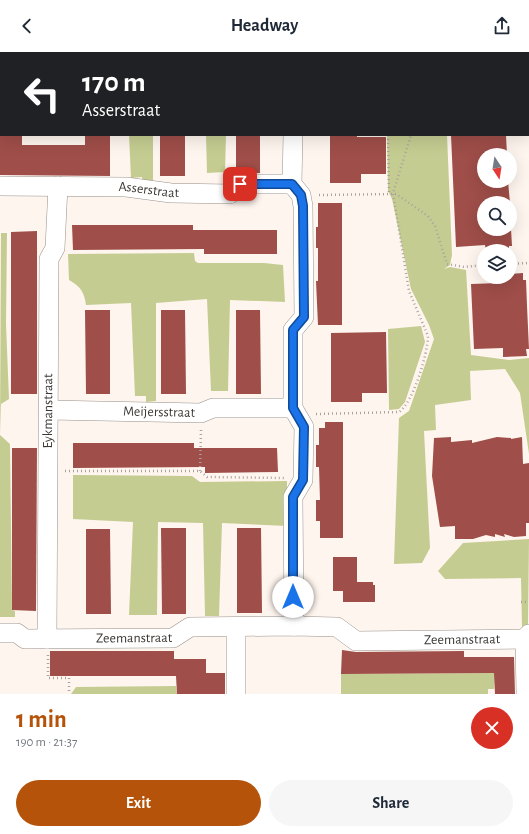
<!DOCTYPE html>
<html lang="en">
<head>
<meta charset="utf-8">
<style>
  :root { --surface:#fff; --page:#f6f6f7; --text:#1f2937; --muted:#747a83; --accent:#b45309 }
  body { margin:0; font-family:"Alegreya Sans",sans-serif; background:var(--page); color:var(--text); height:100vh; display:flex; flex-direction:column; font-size:15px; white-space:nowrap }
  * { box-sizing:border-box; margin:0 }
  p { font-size:13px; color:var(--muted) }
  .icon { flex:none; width:22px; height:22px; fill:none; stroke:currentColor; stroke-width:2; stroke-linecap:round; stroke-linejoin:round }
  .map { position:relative; height:642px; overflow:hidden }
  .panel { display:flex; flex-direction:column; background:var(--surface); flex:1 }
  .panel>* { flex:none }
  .guide { position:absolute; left:0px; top:0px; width:529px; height:84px; box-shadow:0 4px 16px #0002; background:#202124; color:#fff; overflow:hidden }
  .needle { width:26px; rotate:168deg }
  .controls { position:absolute; left:477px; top:96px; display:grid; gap:8px }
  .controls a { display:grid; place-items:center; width:40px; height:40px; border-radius:50%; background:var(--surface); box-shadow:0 4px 16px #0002; font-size:20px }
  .pin { position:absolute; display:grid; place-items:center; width:34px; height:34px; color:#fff; margin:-17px; border-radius:8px; box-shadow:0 2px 6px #0006 }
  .me { position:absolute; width:44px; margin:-22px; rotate:0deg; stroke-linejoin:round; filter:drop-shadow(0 0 3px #0008) }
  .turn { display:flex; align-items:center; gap:14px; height:84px; padding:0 16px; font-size:18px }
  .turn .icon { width:52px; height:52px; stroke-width:2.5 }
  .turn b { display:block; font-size:28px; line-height:34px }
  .round { display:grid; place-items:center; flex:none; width:42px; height:42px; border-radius:21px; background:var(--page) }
  .head { display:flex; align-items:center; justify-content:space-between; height:68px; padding:0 16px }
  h1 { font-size:24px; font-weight:600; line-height:30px; color:var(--accent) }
  .primary-button { display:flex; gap:8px; margin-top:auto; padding:8px 16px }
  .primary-button a { flex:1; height:46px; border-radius:24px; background:var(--accent); color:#fff; font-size:16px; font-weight:600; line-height:46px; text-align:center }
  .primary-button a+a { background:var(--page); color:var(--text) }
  header { display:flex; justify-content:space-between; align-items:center; height:52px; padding:0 16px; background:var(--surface); font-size:18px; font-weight:600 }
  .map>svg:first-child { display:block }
</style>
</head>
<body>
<header><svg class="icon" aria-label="back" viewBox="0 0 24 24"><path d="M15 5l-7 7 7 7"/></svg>Headway<svg class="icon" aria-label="share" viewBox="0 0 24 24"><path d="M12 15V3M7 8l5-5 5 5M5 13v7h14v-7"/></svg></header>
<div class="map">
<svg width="529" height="642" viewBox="0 0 529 642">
  <rect width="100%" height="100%" fill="#fef5ee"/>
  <g fill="#c5cc91">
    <path d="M64 0H284L64 1Z"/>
    <path d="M129 83H153V130L142 131V125L131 126Z"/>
    <path d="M206 83H226L225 120 207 121Z"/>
    <path d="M387 83H447L452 203 450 213 444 217 450 215 466 218 471 303 509 308 529 306V402L520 341 505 317 470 319 471 348 435 353 436 378 424 379 430 496 422 511 394 512 399 366 409 359 434 287 429 273 411 237 392 147 388 139Z"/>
    <path d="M1 181H7L6 272 9 347 1 352 0 382Z"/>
    <path d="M194 201 195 209 198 211H264L283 213 285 250 230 248 228 339H211L207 247 156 251V349L146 350V344H135L131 251 86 253C84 240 81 235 69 228L68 202Z"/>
    <path d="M421 274 425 290 405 350 399 357 389 358 388 277Z"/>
    <path d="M0 383 10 392 12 558 15 559V565H0Z"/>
    <path d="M73 423 192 424 200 430 287 429V474L222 471 219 564H205L203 471 158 470 157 563H129L133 470 73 467Z"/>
    <path d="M529 487 528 575H522L521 526 445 527 438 519 463 491Z"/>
    <path d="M495 621 494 637H488V642H341V622Z"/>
    <path d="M176 634 177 642H71L76 635Z"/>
  </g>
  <g fill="#9f4e49">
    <path d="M0 83H22V93H85V83H110V124L0 123Z"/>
    <rect x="160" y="83" width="25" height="41"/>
    <path d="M236 83H260V121L236 122Z"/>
    <path d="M330 83H357V85H386V122H361V131H330Z"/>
    <path d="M451 83H506L507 103H484V129H508L510 151H484V177H511L512 194H509V199H486L485 193 456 195Z"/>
    <path d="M318 151H342V273H318L316 229H318V196H316V175H318Z"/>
    <path d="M72 173H193V178H277V202H204V197L73 198Z"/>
    <path d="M37 179V342H11V180Z"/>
    <path d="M523 221V228H526L527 254 529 297H526L527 304 503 305V296L474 297 471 232 500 231 499 225H510V222Z"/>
    <path d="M85 258H110V342H86Z"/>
    <path d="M161 258H185L186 342H161Z"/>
    <path d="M236 258H260L261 342H236Z"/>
    <path d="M386 280 387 341H362V350H331V281Z"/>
    <path d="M325 370H343V486H320V469H316V448H320L319 415H316V393H319V376H325Z"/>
    <path d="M451 385V390L472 388V391L497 385 511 386V387L522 385 523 412 529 411V471H526V484L514 485 504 482 505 485 495 482V485L486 483 473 487H455V474L440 475 432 424 434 386Z"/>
    <path d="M73 391H194V396H277L278 420 205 421V415L73 416Z"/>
    <path d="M12 396H37L36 559 12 558Z"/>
    <path d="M161 476H186V562H162Z"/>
    <path d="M237 476H261L262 561H237Z"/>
    <path d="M86 477H110L111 562H86Z"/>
    <path d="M333 505H357V530H373V533H375V550H343V539H333Z"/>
    <path d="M342 598 356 600 464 599V605H514L515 642H495L494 621 341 622Z"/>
    <path d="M50 599H174V607H206V621H225V642H177L176 624H50Z"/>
  </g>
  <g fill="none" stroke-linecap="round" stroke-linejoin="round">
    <g stroke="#98908a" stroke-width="10">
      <path id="service" d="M37 0V1"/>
    </g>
    <g stroke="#98908a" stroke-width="20">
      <g id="minor">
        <path d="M303 1V0"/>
        <path d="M293 83 292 132 301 143 303 154 304 265 293 278V356L304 375 303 428 293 445 294 574"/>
        <path id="s1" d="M0 134 126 135 171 141 230 142 240 132H292"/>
        <path id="s2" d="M49 358 201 361 213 356H293"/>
        <path id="s3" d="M0 581H17L25 587 173 586 190 575 294 574 337 575 356 589 525 587"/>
        <path id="s4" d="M47 587 49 207 55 196 58 134"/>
        <path d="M236 642V575"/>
        <path d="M526 642 525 587 529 582"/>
      </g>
    </g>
    <g stroke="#a9a29d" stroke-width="2.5" stroke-dasharray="1 3" stroke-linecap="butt">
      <path d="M437 0 438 1"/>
      <path d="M458 0V1"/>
      <path d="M391 1V0"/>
      <path d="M528 23H529"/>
      <path d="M388 83 389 141"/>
      <path d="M319 143 396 142 428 164 435 174 447 212 464 215 484 213"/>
      <path d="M510 212 529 211"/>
      <path d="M316 362 399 360C413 351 428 301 428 284L409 239 393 141 411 83"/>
      <path d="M65 419H200L207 425 284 426"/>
      <path d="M200 419 201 378"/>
      <path d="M521 550H529"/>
      <path d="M48 603V626H69V642"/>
    </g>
    <use href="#service" stroke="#fff" stroke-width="9"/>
    <use href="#minor" stroke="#fff" stroke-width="19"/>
  </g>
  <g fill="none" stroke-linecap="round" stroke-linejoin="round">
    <g stroke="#114b97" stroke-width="10">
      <path id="route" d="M240 132H292L301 143 303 154 304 265 293 278V356L304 375 303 428 293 445V545"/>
    </g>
    <use href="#route" stroke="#1a73e8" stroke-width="7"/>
  </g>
  <g text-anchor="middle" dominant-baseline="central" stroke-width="4" stroke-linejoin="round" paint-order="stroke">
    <g font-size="14" fill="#3b3835" stroke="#fef5ee">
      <text stroke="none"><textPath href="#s1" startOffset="149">Asserstraat</textPath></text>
      <text stroke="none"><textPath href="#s4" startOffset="228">Eykmanstraat</textPath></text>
      <text stroke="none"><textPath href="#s2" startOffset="110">Meijersstraat</textPath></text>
      <text stroke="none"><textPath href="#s3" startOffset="136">Zeemanstraat</textPath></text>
      <text stroke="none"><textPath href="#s3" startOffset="472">Zeemanstraat</textPath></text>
    </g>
  </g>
</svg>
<div class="controls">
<a><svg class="needle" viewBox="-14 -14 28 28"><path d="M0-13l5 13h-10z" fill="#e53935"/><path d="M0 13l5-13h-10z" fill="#747a83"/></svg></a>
<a><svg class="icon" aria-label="search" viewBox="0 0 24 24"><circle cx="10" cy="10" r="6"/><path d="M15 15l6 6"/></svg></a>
<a><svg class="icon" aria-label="layers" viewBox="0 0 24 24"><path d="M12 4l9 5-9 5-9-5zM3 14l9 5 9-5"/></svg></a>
</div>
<div class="pin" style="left:240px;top:132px;background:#d93025"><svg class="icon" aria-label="arrive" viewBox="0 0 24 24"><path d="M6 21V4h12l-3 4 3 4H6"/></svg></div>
<svg class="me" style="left:293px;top:545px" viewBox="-20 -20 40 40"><circle r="19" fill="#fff"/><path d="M0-13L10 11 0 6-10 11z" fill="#1a73e8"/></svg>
<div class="guide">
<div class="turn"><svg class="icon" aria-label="left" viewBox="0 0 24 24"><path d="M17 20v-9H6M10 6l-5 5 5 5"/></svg><div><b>170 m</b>Asserstraat</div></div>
</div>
</div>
<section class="panel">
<div class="head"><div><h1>1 min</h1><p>190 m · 21:37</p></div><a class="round" style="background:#d93025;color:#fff"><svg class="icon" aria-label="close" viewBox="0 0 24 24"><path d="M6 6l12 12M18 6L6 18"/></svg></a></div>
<div class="primary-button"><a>Exit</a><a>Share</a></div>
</section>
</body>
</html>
